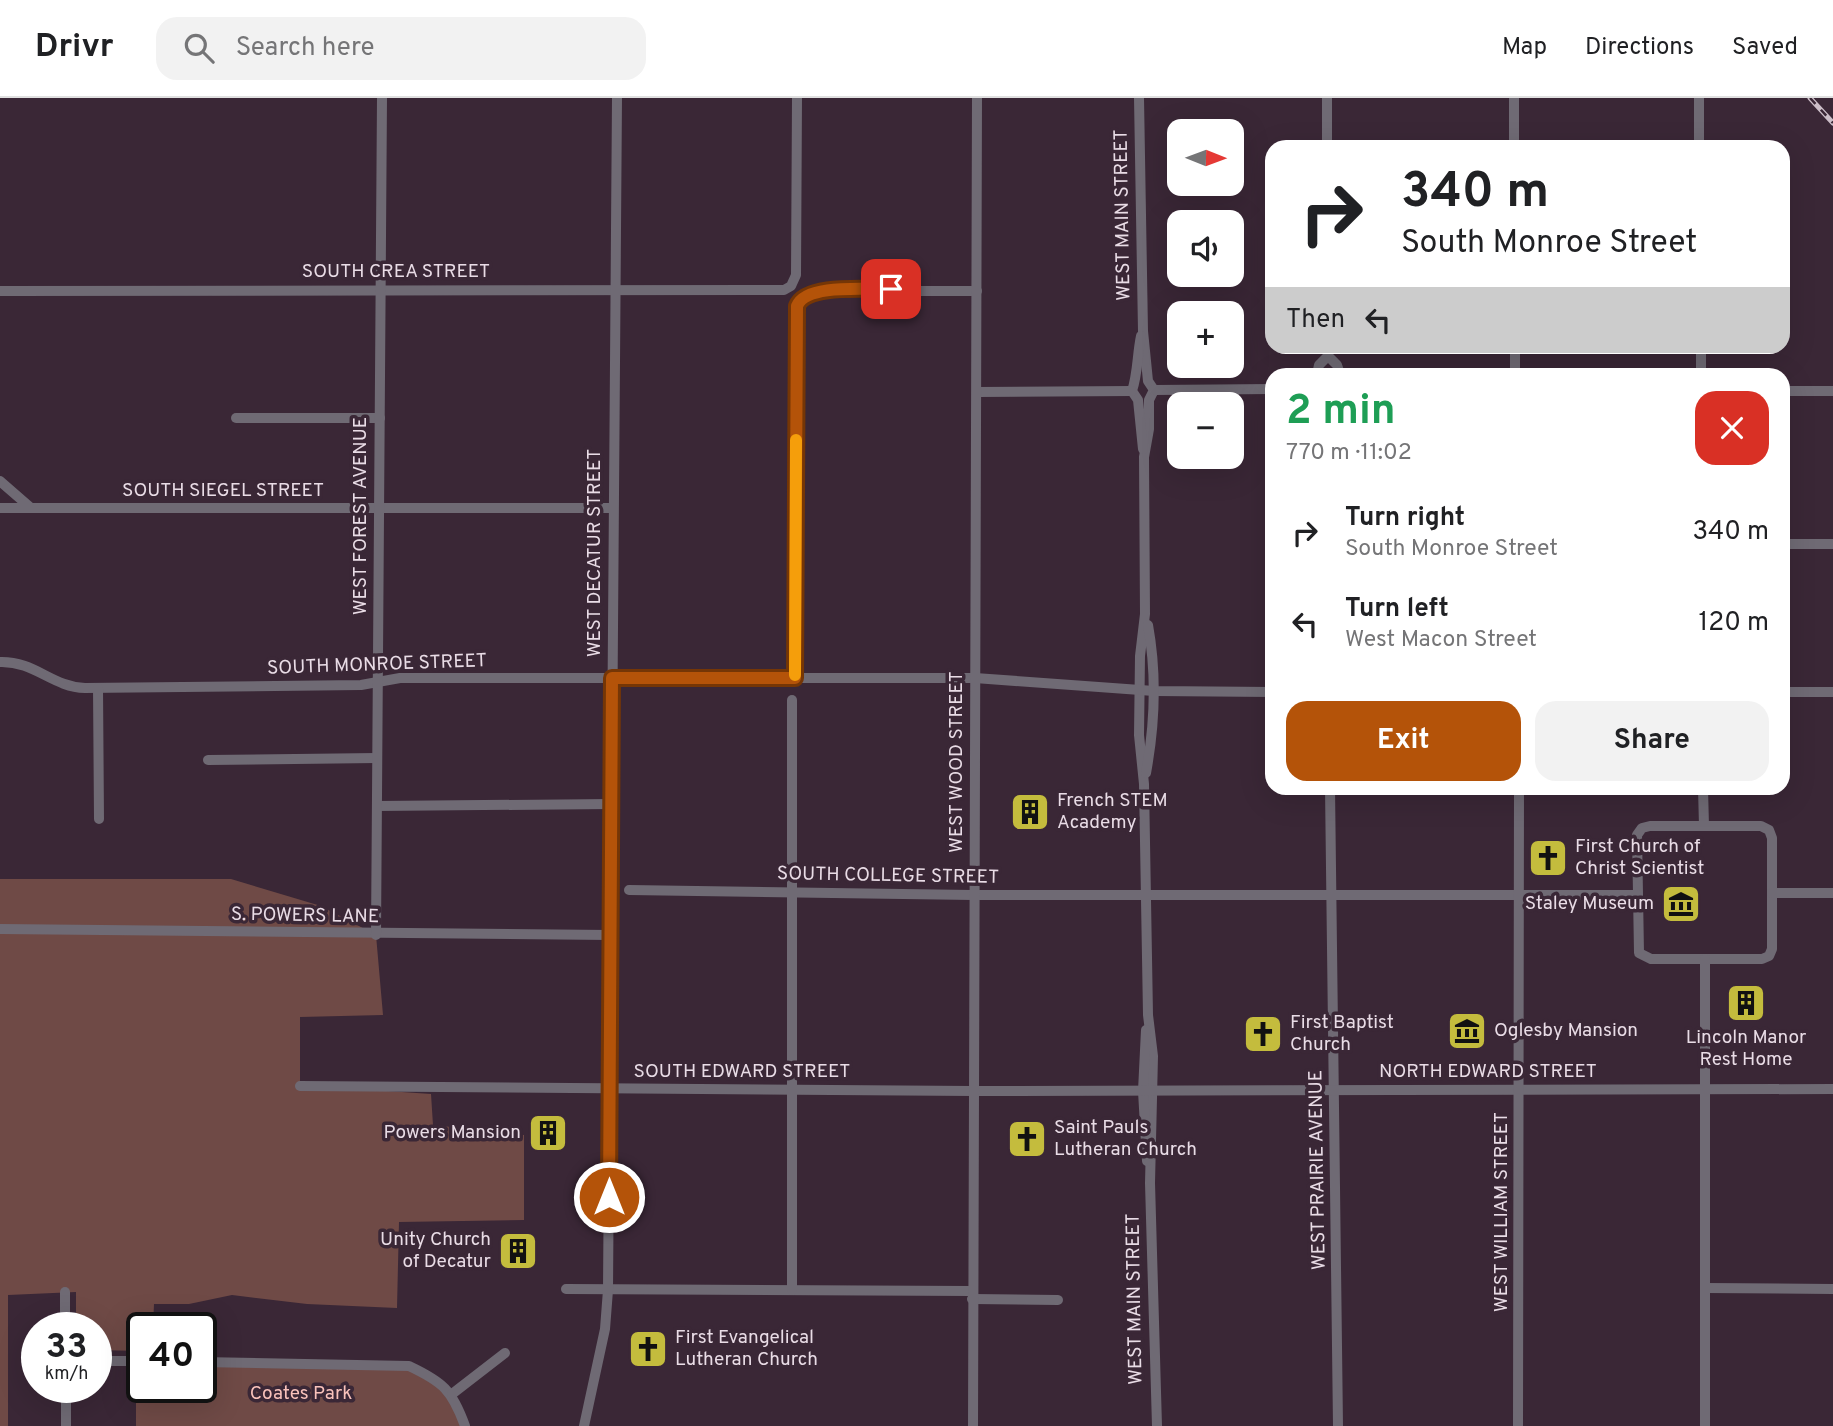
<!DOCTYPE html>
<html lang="en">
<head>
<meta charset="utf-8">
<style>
  :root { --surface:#fff; --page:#f2f2f2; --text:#202124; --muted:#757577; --line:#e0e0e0; --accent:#b45309 }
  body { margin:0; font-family:Overpass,sans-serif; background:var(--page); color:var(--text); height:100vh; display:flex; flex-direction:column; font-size:26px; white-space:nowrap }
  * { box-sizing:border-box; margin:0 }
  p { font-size:23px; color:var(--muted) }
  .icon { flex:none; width:38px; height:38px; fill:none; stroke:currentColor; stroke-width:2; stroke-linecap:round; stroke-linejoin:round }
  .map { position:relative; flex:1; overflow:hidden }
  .sheet { position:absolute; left:1265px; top:270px; width:525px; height:427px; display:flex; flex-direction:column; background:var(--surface); border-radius:21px; box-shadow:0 7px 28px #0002 }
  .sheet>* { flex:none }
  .hud { position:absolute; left:1265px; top:42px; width:525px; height:214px; border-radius:21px; box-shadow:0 7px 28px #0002; background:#fff; color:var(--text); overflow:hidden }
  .needle { width:46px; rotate:91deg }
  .controls { position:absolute; left:1167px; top:21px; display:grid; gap:14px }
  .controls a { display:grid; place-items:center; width:77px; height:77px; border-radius:14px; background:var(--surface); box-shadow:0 7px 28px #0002; font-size:35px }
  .speed { position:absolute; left:21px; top:1214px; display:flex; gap:14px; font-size:35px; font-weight:700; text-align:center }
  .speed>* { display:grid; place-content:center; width:91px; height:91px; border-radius:50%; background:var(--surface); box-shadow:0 7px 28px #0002; line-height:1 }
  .speed small { font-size:18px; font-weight:400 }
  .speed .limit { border:4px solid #111; border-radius:10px; background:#fff; color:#111 }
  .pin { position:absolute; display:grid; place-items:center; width:60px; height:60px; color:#fff; margin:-30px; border-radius:14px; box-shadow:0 4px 10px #0006 }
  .me { position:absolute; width:77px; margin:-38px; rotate:0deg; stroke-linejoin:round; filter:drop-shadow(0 0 5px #0008) }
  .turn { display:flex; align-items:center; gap:24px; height:147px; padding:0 21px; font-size:32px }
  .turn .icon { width:91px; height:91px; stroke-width:2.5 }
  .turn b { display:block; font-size:49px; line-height:60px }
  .then { display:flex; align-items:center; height:66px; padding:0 21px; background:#0003; gap:14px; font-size:26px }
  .round { display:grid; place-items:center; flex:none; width:74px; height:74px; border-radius:21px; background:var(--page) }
  .headline { display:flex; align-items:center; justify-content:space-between; height:119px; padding:0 21px }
  h1 { font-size:42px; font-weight:700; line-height:52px; color:#1e9e55 }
  .button { display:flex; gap:14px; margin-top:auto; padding:14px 21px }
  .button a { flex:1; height:80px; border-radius:21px; background:var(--accent); color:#fff; font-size:28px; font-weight:700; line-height:80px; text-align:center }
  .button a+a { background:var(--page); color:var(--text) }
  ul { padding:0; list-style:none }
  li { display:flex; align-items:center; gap:21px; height:91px; padding:0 21px }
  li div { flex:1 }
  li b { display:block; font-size:26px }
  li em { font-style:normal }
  header { display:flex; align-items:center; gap:42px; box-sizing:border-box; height:98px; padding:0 35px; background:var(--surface); border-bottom:2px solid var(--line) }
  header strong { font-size:33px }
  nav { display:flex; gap:38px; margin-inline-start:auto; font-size:24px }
  .search { width:490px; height:63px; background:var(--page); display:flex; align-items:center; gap:18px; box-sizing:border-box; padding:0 24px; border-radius:21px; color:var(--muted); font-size:26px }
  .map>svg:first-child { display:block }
</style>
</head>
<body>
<header>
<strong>Drivr</strong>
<div class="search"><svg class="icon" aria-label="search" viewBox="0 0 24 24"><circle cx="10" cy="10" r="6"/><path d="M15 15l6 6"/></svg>Search here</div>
<nav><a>Map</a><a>Directions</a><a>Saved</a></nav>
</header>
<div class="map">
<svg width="1833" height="1328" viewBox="0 0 1833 1328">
  <rect width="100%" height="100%" fill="#3a2736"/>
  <g fill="#6f4a46">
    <path d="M0 781H231L321 808 376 837 383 917 300 919V987L431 996 433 1027 524 1037V1122L399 1124 397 1210 307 1206 232 1197 189 1206H154L153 1230H142V1253L96 1252V1230H76V1194L8 1197V1328H0Z"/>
    <path d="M136 1263H142V1290H201V1264L393 1265 439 1285 465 1328H136Z"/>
  </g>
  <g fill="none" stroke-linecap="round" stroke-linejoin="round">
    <g stroke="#6f6a74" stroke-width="10">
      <path d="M1139 0 1143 233 1148 283 1154 292 1149 302V331L1144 359 1145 516 1140 558 1139 637 1144 686 1148 917 1153 958 1150 1085 1157 1328"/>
      <path d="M1327 0V49"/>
      <path d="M1514 0V49"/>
      <path d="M1699 0V49"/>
      <path d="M0 193 784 192 791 188 796 177 797 0"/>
      <path d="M1141 238C1137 257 1138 275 1132 293L1138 302 1143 351"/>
      <path d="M1515 248V276"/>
      <path d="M1701 248V276"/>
      <path d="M1328 258 1337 267 1340 276"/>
      <path d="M1317 276 1319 267 1328 258V248"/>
      <path d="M1154 292 1272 291"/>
      <path d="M1783 293H1833"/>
      <path d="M977 294 1132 293"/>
      <path d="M236 320H380"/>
      <path d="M0 383 31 410"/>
      <path d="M0 410H613"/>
      <path d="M1783 446H1833"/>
      <path d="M0 564C35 563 52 589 85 590L361 587 400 580H975L1154 593 1272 594"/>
      <path d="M795 580 799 203 814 193H977"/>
      <path d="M98 590 99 721"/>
      <path d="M1783 594H1833"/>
      <path d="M208 662 377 660"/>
      <path d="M1146 675C1155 626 1157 577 1148 527"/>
      <path d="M1330 690 1338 1328"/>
      <path d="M1703 690 1704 728"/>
      <path d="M377 708 611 706"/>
      <path d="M1650 728H1761L1769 732 1772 740V851L1769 858 1762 861H1651L1639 855 1637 737 1642 730Z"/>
      <path d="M629 792 973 797H1637"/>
      <path d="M1772 795H1833"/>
      <path d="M0 831 610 837"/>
      <path d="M376 837 382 0"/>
      <path d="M1146 932 1143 993 1147 1063"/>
      <path d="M300 988 973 993 1833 991"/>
      <path d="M1705 1190 1833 1191"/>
      <path d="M566 1191 972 1193"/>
      <path d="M792 1192V602"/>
      <path d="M972 1201 1058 1202"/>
      <path d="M65 1230V1194"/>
      <path d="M96 1263H142"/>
      <path d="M201 1264 409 1268C443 1284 452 1292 465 1328"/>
      <path d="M66 1290V1328"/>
      <path d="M452 1296 505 1255"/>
      <path d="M584 1328 605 1231 608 1192 617 0"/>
      <path d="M973 1328 977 0"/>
      <path d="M1518 1328 1519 690"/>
      <path d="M1705 1328V861"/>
    </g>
    <g stroke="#ccbec8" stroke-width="5">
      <path id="rail" d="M1810 0 1833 25"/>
    </g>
    <use href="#rail" stroke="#3a2736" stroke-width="2.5" stroke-dasharray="8" stroke-linecap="butt"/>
  </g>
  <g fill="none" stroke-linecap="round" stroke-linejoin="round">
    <g stroke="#753606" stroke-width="18">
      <path id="route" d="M609 1099 612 580H795L797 208C806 185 868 192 891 191"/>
    </g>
    <use href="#route" stroke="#b45309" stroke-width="12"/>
    <path stroke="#f59e0b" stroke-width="12" d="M795 577 796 342"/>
  </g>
  <defs>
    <g id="building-square" transform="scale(2.0125)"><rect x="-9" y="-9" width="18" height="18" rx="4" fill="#c4bc3d" stroke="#3a2736"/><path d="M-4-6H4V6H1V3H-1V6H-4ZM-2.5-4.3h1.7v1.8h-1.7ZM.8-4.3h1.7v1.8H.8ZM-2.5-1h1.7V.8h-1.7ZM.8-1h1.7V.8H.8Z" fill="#111"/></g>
    <g id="church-square" transform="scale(2.0125)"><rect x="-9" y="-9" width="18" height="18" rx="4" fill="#c4bc3d" stroke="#3a2736"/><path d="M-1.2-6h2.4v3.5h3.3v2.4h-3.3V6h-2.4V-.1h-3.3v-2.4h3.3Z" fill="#111"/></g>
    <g id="museum-square" transform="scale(2.0125)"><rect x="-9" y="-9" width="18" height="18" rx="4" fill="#c4bc3d" stroke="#3a2736"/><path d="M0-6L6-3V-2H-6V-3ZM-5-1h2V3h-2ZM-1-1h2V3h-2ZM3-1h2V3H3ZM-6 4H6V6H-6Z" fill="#111"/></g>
  </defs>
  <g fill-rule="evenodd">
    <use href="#building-square" x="1030" y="714"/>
    <use href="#church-square" x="1548" y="760"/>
    <use href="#museum-square" x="1681" y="806"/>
    <use href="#building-square" x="1746" y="905"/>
    <use href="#museum-square" x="1467" y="933"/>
    <use href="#church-square" x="1263" y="936"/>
    <use href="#building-square" x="548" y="1035"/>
    <use href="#church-square" x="1027" y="1041"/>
    <use href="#building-square" x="518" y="1153"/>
    <use href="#church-square" x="648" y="1251"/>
  </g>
  <g text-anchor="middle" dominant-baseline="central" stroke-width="7" stroke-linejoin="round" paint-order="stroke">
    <g font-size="19" fill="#e9dce6" stroke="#3a2736">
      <text transform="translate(1123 117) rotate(-91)">WEST MAIN STREET</text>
      <text x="396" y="174">SOUTH CREA STREET</text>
      <text x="223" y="393">SOUTH SIEGEL STREET</text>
      <text transform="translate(361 418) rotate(-90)">WEST FOREST AVENUE</text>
      <text transform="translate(595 455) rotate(-90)">WEST DECATUR STREET</text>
      <text transform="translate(377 567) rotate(-2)">SOUTH MONROE STREET</text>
      <text transform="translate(957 664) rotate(-90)">WEST WOOD STREET</text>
      <text transform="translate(888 778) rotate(1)">SOUTH COLLEGE STREET</text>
      <text transform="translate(305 818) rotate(1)">S. POWERS LANE</text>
      <text x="742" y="974">SOUTH EDWARD STREET</text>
      <text x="1488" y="974">NORTH EDWARD STREET</text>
      <text transform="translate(1318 1072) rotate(-91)">WEST PRAIRIE AVENUE</text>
      <text transform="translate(1502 1114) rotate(-90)">WEST WILLIAM STREET</text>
      <text transform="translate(1135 1201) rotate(-91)">WEST MAIN STREET</text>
    </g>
    <g font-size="19" fill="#e9dce6" stroke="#3a2736" text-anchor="start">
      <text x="1057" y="703">French STEM<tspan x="1057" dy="22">Academy</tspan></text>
      <text x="1575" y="749">First Church of<tspan x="1575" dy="22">Christ Scientist</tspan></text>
      <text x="1654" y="806" text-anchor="end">Staley Museum</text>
      <text x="1290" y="925">First Baptist<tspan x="1290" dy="22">Church</tspan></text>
      <text x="1494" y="933">Oglesby Mansion</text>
      <text x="1746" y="940" text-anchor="middle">Lincoln Manor<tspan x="1746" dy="22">Rest Home</tspan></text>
      <text x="1054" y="1030">Saint Pauls<tspan x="1054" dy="22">Lutheran Church</tspan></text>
      <text x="521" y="1035" text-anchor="end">Powers Mansion</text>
      <text x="491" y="1142" text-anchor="end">Unity Church<tspan x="491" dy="22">of Decatur</tspan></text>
      <text x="675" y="1240">First Evangelical<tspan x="675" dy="22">Lutheran Church</tspan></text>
    </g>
    <g font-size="19" fill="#f9c2bb" stroke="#3a2736">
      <text x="301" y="1296">Coates Park</text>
    </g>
  </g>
</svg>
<div class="controls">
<a><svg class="needle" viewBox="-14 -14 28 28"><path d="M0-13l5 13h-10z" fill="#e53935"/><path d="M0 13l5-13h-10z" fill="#757577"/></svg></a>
<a><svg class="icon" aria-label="sound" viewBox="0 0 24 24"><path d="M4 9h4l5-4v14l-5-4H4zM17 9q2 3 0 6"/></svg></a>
<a>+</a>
<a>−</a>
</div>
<div class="speed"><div>33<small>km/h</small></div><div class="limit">40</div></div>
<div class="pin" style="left:891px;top:191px;background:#d93025"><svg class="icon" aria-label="arrive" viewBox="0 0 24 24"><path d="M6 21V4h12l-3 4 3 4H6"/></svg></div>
<svg class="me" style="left:609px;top:1099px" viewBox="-20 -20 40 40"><circle r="17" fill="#b45309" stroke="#fff" stroke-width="3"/><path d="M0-11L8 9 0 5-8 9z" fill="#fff"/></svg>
<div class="hud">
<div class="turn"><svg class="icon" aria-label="right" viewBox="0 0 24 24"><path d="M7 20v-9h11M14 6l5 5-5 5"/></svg><div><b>340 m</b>South Monroe Street</div></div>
<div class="then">Then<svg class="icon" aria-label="left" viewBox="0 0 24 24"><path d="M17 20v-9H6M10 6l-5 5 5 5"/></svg></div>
</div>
<section class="sheet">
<div class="headline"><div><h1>2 min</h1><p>770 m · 11:02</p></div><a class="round" style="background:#d93025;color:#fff"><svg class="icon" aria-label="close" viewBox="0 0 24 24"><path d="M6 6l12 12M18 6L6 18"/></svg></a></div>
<ul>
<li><svg class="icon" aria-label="right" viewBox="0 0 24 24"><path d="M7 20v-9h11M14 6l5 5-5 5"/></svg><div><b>Turn right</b><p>South Monroe Street</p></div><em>340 m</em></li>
<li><svg class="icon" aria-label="left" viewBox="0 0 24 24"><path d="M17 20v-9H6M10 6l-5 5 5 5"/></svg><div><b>Turn left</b><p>West Macon Street</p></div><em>120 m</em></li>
</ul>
<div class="button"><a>Exit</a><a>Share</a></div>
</section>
</div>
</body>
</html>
